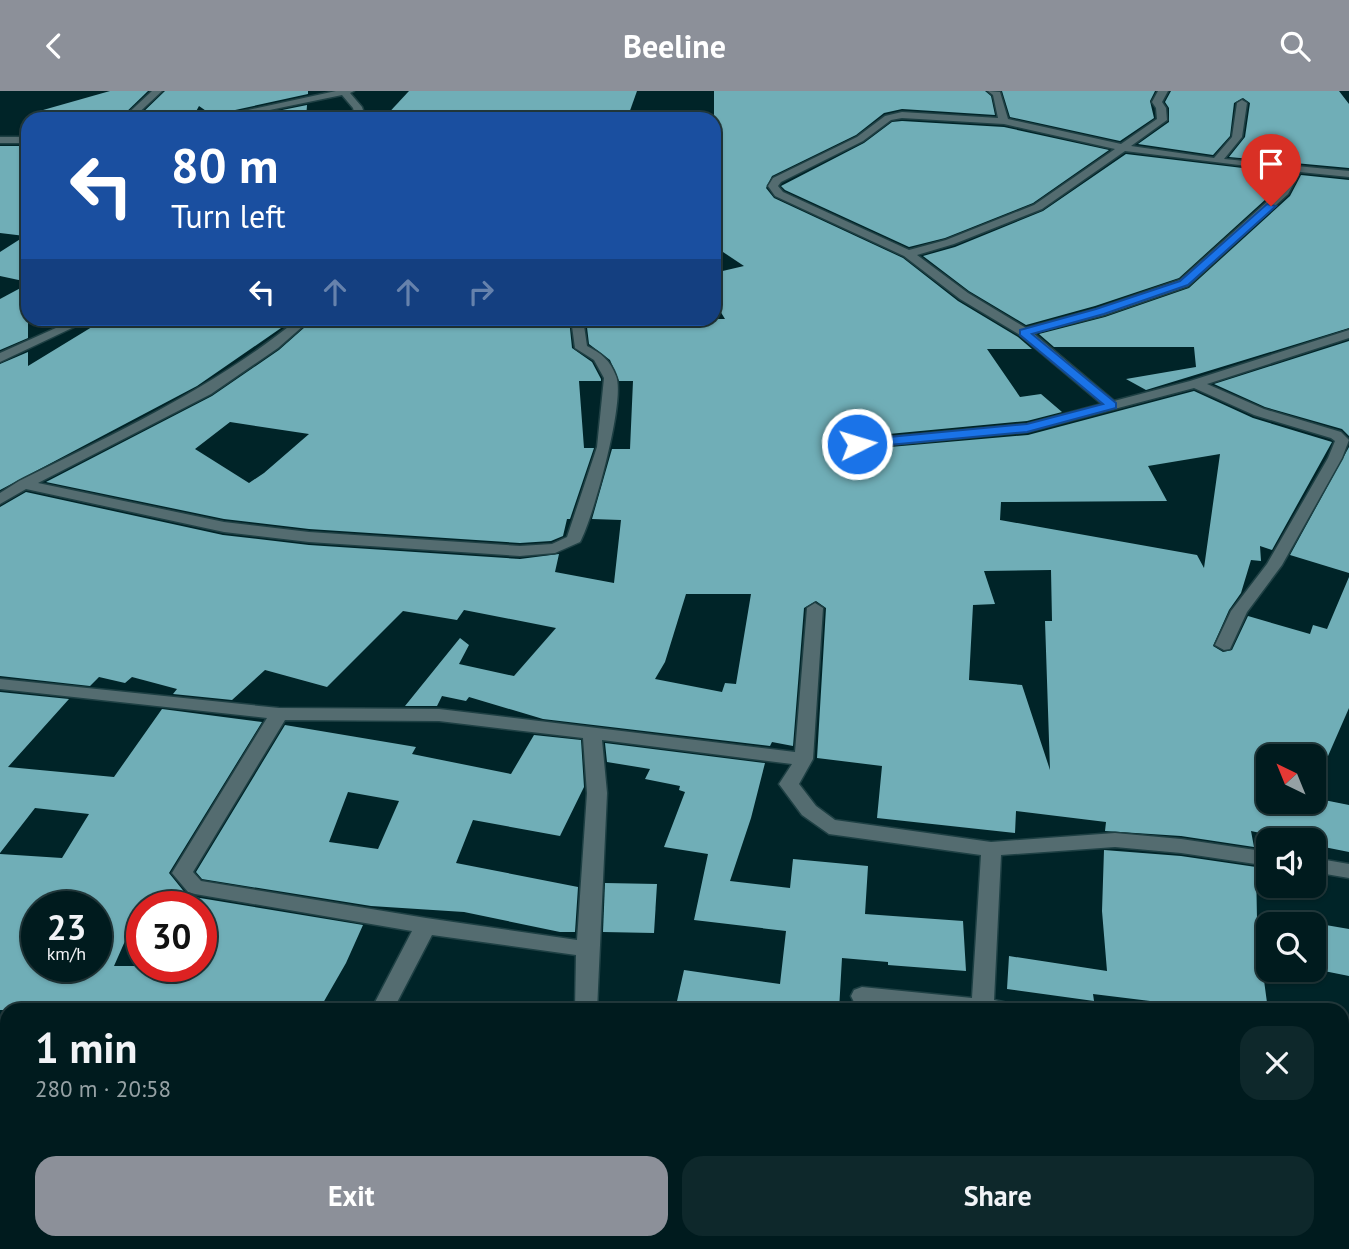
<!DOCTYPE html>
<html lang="en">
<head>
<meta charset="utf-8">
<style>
  :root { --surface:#001b1e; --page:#0e282b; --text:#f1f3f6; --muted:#95a1a4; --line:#22393c; --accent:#8c9099 }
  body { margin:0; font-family:"PT Sans",sans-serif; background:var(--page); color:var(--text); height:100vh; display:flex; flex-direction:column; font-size:26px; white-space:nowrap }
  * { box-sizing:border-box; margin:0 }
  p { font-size:23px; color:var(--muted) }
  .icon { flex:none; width:38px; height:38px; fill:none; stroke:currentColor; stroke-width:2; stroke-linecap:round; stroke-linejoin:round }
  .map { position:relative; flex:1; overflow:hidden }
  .sheet { position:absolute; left:0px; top:912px; width:1349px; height:247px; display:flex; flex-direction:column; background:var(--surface); border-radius:21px 21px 0 0; box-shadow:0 2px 5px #0004,0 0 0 2px var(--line) }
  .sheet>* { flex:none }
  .guide { position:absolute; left:21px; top:21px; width:700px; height:214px; border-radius:21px; box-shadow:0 2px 5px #0004,0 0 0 2px var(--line); background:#1a4fa0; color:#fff; overflow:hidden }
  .needle { width:46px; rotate:317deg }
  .tools { position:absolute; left:1256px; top:653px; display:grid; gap:14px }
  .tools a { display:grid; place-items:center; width:70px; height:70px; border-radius:14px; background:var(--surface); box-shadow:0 2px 5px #0004,0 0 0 2px var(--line); font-size:35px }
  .speed { position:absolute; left:21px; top:800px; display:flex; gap:14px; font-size:35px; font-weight:700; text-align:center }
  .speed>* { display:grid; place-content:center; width:91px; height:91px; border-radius:50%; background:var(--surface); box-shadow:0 2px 5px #0004,0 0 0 2px var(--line); line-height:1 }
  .speed small { font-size:18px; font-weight:400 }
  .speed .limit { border:10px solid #d22; background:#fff; color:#111 }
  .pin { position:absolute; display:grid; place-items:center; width:60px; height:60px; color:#fff; margin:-72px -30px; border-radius:50% 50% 50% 0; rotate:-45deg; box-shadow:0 0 7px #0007 }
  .pin .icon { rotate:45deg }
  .me { position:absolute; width:77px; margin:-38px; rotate:85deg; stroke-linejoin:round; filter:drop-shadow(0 0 5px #0008) }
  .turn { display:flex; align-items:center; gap:24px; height:147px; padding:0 35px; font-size:32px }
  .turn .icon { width:91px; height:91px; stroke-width:2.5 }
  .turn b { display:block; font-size:49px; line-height:60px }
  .lanes { display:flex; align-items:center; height:66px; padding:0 35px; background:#0003; justify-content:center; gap:35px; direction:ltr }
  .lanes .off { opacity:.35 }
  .round { display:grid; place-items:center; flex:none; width:74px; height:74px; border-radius:21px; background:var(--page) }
  .summary { display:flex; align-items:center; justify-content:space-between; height:119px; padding:0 35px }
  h1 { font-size:42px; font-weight:600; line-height:52px }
  .action { display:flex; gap:14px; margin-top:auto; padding:14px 35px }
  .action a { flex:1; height:80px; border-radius:21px; background:var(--accent); color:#fff; font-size:28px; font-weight:600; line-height:80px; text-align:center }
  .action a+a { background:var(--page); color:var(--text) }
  header { display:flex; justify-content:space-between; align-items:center; height:91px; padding:0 35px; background:var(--accent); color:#fff; font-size:32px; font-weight:600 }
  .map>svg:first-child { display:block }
</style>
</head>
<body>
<header><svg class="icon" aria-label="back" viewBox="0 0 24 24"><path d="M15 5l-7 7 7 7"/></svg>Beeline<svg class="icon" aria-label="search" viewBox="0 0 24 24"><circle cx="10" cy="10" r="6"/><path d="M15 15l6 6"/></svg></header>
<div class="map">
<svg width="1349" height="1158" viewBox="0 0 1349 1158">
  <rect width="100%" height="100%" fill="#002428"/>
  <g fill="#70aeb7" fill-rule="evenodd">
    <path d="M110 0H148L119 28H37L36 21Z"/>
    <path d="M165 0H308V3L212 24 199 15 193 26 136 28Z"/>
    <path d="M409 0H637L627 28H383Z"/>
    <path d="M714 0H985L991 5 995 24 902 18 884 22 856 44 772 85 766 97 774 107 903 167 958 210 1018 246 1032 258H987L1020 306 1041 303 1062 321 1027 330 857 346 848 352 856 359 1028 344 1194 300 1253 327 1332 351 1272 459 1260 455 1261 470 1251 469 1241 502 1229 519 1213 555 1223 561 1232 559 1248 525 1310 543 1313 534 1327 538 1349 486V617L1328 665H1269V710H1314V707L1349 714V761L1314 754V749H1292L1251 740 1254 756 1181 745 1105 740 1106 731 1016 720 1015 742 877 727 882 675 817 667 826 517 816 510 804 517 793 655 772 651 770 655 543 628 469 606 466 610 442 605 437 615H405L460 547 469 554 459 573 514 585 556 537 464 519 457 529 403 520 327 596 265 579 232 609 173 603 177 598 132 586 125 592 99 586 90 595 0 585V416L26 401 223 444 309 454 520 468 559 463 555 481 614 492 621 429 592 428 612 358H630L633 290H619L610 269 589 253 586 228H725L714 210V182L744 175 714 155ZM1220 363 1204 477 1197 464 1000 429 1001 411 1167 410 1148 375ZM1051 479 1052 530H1045L1050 679 1022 594 969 589 973 514 995 513 984 480ZM686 503H751L736 593 725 592 722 601 655 588 665 571Z"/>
    <path d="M1002 0H1155L1150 10 1154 27 1120 50 1010 26Z"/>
    <path d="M1171 0H1339L1349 13V77L1229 66 1245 46 1250 12 1243 7 1234 12 1230 45 1213 64 1138 53 1169 31V17L1165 11Z"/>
    <path d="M307 14 306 28 243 27Z"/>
    <path d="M902 30 1004 36 1109 59 1033 112 945 147 909 156 785 99 781 95 864 52 892 31Z"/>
    <path d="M0 55H28V191L0 185V161L25 145 0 142Z"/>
    <path d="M1126 63 1285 82 1278 97 1179 187 1095 215 1026 234 969 200 923 165 955 156 1043 120Z"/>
    <path d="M1301 84 1349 89V237L1146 299 1126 288 1196 276 1194 256H1054L1039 243 1105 226 1189 197 1290 105Z"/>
    <path d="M28 193V247L0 259V208Z"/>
    <path d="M105 228H294L197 295 0 399V273L28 261V275Z"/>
    <path d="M314 228H569L572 257 592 271 601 288V290H579L584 357H594L570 428H567L563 445 551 450 520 452 309 438 224 428 46 391 212 305 279 259ZM230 331 309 343 264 382 249 392 195 358Z"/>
    <path d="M1349 250V345L1342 338 1265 316 1214 293Z"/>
    <path d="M1349 356V482L1290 464Z"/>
    <path d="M0 601 69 608 8 676 114 686 162 618 262 631 169 782 186 803 194 806 363 834 346 872 319 919H0V763L62 767 89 723 35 717 0 762ZM37 816H96V882L37 877ZM140 816H201V875H114Z"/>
    <path d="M285 634 416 656 412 663 511 683 534 644 581 649 584 696 560 745 473 729 456 772 578 796 575 841H560L464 821 371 815 202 788 196 781ZM348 701 399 710 378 758 329 751Z"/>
    <path d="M605 652 765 672 751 727 730 790 790 797 793 768 868 775 865 823 963 830 966 880 888 874V871L842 867 839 919H675L684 879 780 893 786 840 694 829 708 763 664 756 685 701 679 699 680 695 645 688 650 678 607 671Z"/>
    <path d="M1104 759 1181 765 1256 776 1258 881 1263 882 1268 919H1192L1191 915 1093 903 1094 910 1007 898 1009 865 1107 880 1102 820Z"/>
    <path d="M605 792 657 793 654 842 603 841Z"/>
    <path d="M1314 832 1349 838V885L1314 878Z"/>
  </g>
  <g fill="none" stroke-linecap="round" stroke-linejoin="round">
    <g stroke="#1e4044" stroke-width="3">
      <g id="street">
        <path d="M152 0H162L132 28H122Z"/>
        <path d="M336 0H354L350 2 362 16 366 28H356L353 17 342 4 226 28H207Z"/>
        <path d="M988 0 1000 1 1008 28 1121 53 1157 28 1156 17 1152 11 1158 0H1168L1162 11 1166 17 1167 29 1131 55 1214 67 1232 46 1237 12 1242 9 1247 12 1242 46 1224 68 1349 80V86L1300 81 1288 103 1188 195 1104 224 1033 242 1114 310 1190 290 1349 239V247L1207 293 1264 318 1341 341 1349 349 1342 367 1282 474 1247 521 1230 558 1224 559 1215 554 1231 520 1267 473 1328 367 1335 350 1331 347 1254 324 1194 297 1027 341 857 357 850 353 857 349 1027 333 1102 313 1020 244 960 208 904 165 775 105 768 95 773 87 857 46 885 25 902 21 998 27 993 4ZM902 27 1004 33 1115 58 1034 114 946 149 909 159 783 101 778 95 781 91 863 50 891 29ZM1125 60 1289 80 1280 99 1180 189 1096 218 1026 237 968 202 917 164 954 153 1042 118Z"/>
        <rect x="0" y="46" width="28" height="6"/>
        <path d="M76 228H91L0 271V262Z"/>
        <path d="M298 228H311L278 257 211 303 38 392 224 431 309 441 520 455 552 453 567 446 597 356 604 287 594 269 575 257 571 228H583L587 255C601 262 610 269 616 285 626 308 593 428 580 451L555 462 520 465 309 451 224 441 26 398 0 413V402L19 390C116 342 214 297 298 228Z"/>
        <path d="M815 512 823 517 813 668 799 693 816 715 835 729 991 751 1115 742 1181 748 1269 761V775L1181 762 1115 756 1001 764 994 909 1012 913 1015 919H915L862 914 854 911 851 905 854 899 862 896 972 907 981 764 829 743 802 724 779 693 792 673 602 649 607 702 597 919H575L576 864 432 844 393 919H371L412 840 195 803 188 801 172 782 267 627 0 598V588L279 617 439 618 795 661 807 517ZM285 629 439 630 583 647 587 702 577 849 426 827 201 790 193 781Z"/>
        <path d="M1314 767 1349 773V787L1314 781Z"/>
        <path d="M1342 964 1349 965V983L1342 982Z"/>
        <path d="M248 1152H275L272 1158H245Z"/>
        <path d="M532 1152H558L557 1158H531Z"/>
      </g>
    </g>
    <use href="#street" fill="#546c70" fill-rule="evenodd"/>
  </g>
  <path fill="#1a73e8" stroke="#114b97" stroke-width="2" d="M1267 113 1276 115 1188 194 1104 223 1032 243 1116 312V317L1027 341 857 357 851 353 857 349 1027 333 1103 313 1020 244V239L1096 218 1180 190Z"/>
</svg>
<div class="tools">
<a><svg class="needle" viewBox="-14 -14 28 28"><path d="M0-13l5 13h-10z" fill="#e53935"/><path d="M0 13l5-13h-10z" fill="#95a1a4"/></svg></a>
<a><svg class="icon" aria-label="sound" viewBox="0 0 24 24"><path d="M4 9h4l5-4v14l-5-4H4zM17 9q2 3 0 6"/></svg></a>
<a><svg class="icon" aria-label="search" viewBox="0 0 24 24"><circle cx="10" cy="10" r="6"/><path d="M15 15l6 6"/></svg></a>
</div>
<div class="speed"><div>23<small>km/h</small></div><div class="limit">30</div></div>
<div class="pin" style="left:1271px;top:115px;background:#d93025"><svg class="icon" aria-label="arrive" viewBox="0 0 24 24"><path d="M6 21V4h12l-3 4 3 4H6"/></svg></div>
<svg class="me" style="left:857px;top:353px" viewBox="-20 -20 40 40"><circle r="17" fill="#1a73e8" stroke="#fff" stroke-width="3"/><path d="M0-11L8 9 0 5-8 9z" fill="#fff"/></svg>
<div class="guide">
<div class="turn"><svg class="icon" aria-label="left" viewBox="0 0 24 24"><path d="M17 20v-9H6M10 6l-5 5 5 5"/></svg><div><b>80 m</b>Turn left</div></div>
<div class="lanes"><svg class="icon" aria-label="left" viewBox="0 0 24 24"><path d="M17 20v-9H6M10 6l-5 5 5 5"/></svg><svg class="icon off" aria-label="ahead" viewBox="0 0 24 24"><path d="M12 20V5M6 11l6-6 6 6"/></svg><svg class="icon off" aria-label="ahead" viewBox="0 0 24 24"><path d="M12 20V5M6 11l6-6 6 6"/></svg><svg class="icon off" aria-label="right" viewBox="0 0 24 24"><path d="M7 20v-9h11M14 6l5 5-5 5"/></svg></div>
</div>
<section class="sheet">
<div class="summary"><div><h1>1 min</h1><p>280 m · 20:58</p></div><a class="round"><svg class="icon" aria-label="close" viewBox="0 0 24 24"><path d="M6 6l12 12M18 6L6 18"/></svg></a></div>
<div class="action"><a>Exit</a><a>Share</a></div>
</section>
</div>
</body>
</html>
